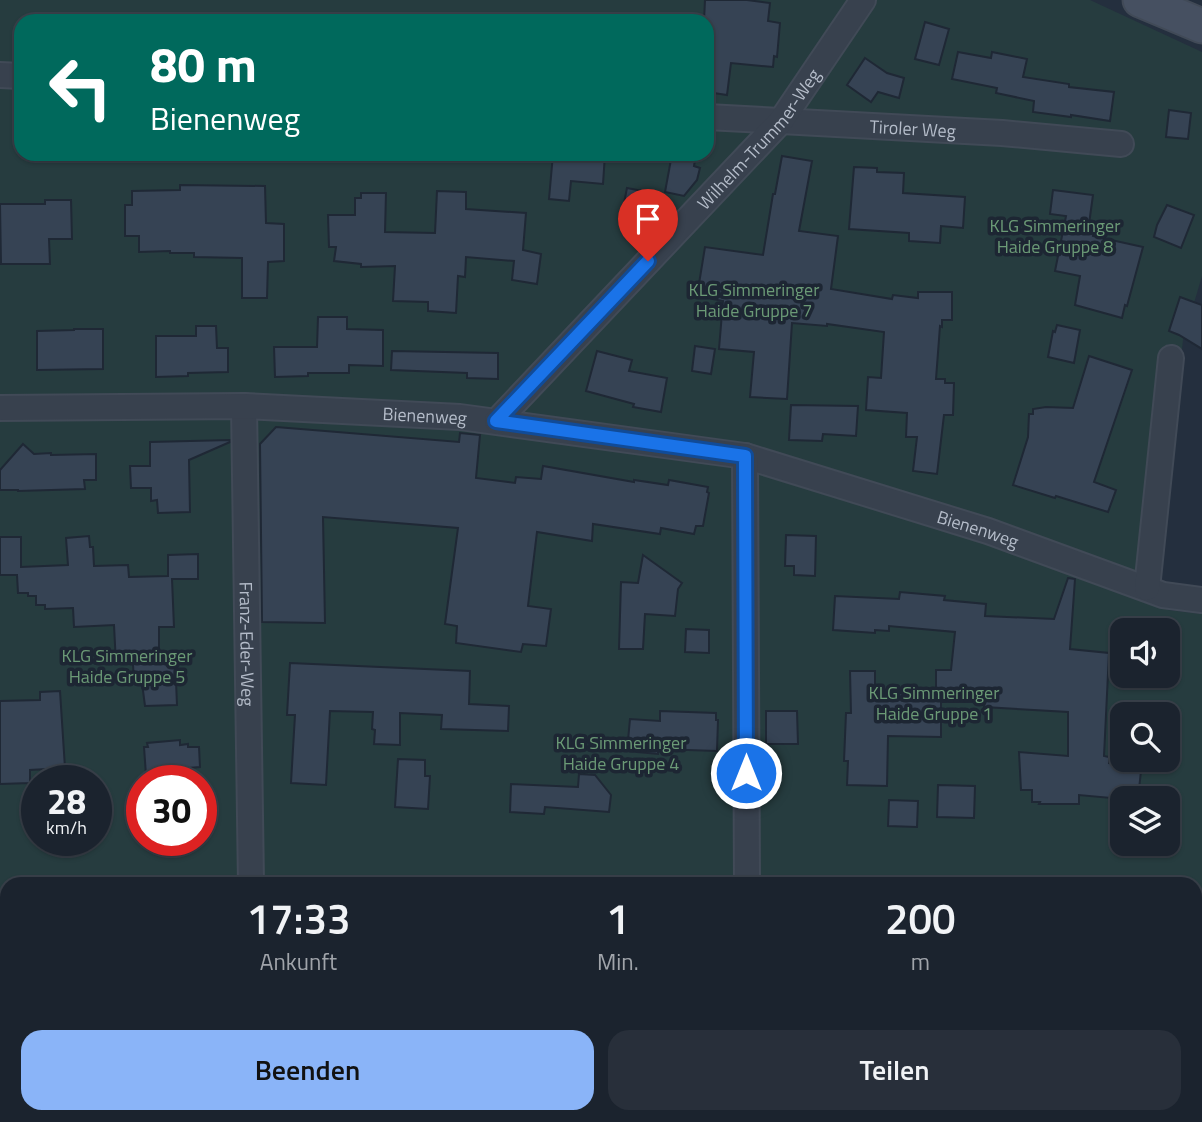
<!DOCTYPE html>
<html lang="de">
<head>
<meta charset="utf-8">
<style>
  :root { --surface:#1b232e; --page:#282f3a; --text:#f1f3f6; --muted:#a0a4aa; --line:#39404a; --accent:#8ab4f8 }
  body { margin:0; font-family:"Titillium Web",sans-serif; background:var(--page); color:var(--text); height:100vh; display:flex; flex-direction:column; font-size:26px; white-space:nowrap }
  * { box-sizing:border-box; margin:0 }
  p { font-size:23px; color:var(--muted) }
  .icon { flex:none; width:38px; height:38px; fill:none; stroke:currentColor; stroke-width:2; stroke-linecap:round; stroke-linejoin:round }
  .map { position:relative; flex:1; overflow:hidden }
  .sheet { position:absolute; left:0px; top:877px; width:1202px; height:247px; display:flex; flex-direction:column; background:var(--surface); border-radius:21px 21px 0 0; box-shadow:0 2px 5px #0004,0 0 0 2px var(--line) }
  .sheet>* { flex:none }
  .banner { position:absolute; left:14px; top:14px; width:700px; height:147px; border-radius:21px; box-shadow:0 2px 5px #0004,0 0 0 2px var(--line); background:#00695c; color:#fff; overflow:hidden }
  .fabs { position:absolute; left:1110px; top:618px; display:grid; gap:14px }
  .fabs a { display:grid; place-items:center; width:70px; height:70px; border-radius:14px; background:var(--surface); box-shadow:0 2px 5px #0004,0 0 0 2px var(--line); font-size:35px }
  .speed { position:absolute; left:21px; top:765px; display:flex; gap:14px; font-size:35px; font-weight:700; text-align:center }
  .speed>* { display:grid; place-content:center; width:91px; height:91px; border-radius:50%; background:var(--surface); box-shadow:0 2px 5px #0004,0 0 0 2px var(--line); line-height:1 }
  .speed small { font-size:18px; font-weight:400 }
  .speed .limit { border:10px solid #d22; background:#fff; color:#111 }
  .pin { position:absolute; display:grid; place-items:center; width:60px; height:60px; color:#fff; margin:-72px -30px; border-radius:50% 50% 50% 0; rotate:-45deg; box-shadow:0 0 7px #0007 }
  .pin .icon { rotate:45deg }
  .me { position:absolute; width:77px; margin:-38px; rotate:0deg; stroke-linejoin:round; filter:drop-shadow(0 0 5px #0008) }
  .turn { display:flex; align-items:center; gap:24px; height:147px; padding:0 21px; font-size:32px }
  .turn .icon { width:91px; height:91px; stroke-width:2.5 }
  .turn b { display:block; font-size:49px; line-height:60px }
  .eta { display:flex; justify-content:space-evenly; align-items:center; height:119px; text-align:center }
  .eta b { font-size:42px; font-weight:600; line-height:49px }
  .button { display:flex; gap:14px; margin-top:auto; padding:14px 21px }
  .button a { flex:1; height:80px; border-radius:21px; background:var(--accent); color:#111; font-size:28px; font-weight:600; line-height:80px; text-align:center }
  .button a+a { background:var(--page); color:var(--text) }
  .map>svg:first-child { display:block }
</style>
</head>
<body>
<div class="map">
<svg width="1202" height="1122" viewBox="0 0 1202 1122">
  <rect width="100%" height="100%" fill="#242f3e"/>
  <path fill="#263c3f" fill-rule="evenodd" d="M0 0H1090L1202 52V276L1183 340 1157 585 1168 610 1202 614V1122H0ZM21 21H707V154H21ZM1122 630H1167V676H1122ZM1122 714H1167V760H1122ZM37 780H96V840H37ZM142 780H201V840H142ZM1122 798H1167V844H1122ZM7 884H1195V1116H7Z"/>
  <g fill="#364354" stroke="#1f2835" stroke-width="2">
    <path d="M705 0H747L770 3 768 21 780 23 777 57 774 56 773 67 731 63 727 95 707 92V21H704Z"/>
    <path d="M925 22 949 29 939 65 915 59Z"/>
    <path d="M958 52 991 58 992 52 1027 59 1023 77 1069 84V87L1114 92 1110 121 1071 115V117L1033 112 1034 101 996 93 997 88 952 79Z"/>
    <path d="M865 58 887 73 904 78 899 98 878 92 871 102 847 85Z"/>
    <path d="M1169 110 1191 113 1188 139 1166 137Z"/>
    <path d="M553 154H605L603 184 571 181 569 201 549 199Z"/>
    <path d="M672 154H696L694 166 700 168 697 180 684 196 665 192Z"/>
    <path d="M782 156 812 161 799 231 838 236 831 289 892 299 893 295 918 298V292H952V320H942V327L940 326 936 379H945V383H954L953 415H944L937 474 913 471 917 437H906L907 413 866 410 868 377 881 378 884 332 827 324V326L792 323 787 399 750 397 754 352 719 349 723 301 697 296 705 247 763 255 773 194H775Z"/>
    <path d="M854 167 877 168V172L904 173 903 193 965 197 963 228 941 226 940 243 909 241V233L849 229Z"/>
    <path d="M180 185 265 186 266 223 284 224V261L268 262 267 298H242V258L194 257V253H170V251L139 252V236H125V205H132V191L180 190Z"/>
    <path d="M627 188 653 193 647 223 621 218Z"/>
    <path d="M1053 190 1093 195 1089 224 1095 225 1093 236 1143 247 1127 306 1125 305 1122 318 1075 305 1080 276 1055 271 1066 216 1050 214Z"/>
    <path d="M437 191 466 192V209L526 213 523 250 541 254 537 284 512 280 514 261 466 257 465 277 458 276 456 313 428 311V302L393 301 395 266 361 267V264L334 261 336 247H329L328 215H355V198H361V193H386L385 232 435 233Z"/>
    <path d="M45 200H71L72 239H49L50 264H1L0 204H45Z"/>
    <path d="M1167 205 1194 215 1181 248 1154 237 1157 225Z"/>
    <path d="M1180 297 1202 305V349L1179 335 1169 331Z"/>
    <path d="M318 317H347V329L383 330V366L349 365V373H308V376L275 377 274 347H317Z"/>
    <path d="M1057 325 1080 330 1074 363 1048 357 1053 331 1055 332Z"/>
    <path d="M196 326H216L217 348H228V372L188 373V376L156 377V336H196Z"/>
    <path d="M74 329H103V369L37 370V331L74 330Z"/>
    <path d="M695 346 715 349 711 374 692 371Z"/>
    <path d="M392 351 498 353V379L467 378V373L391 370Z"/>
    <path d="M597 351 632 360 629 371 667 378 661 412 633 407 634 404 586 391Z"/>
    <path d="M1089 356 1132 370 1094 482 1116 490 1108 512 1056 496 1055 498 1013 485 1028 437 1029 414H1033V409L1046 407 1073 408Z"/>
    <path d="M791 405 858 406 856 436 823 434 822 441 789 440Z"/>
    <path d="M276 427 459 442 460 433 480 435 476 478 515 483 516 477 541 479 543 466 634 482V480L668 485 669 480 708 487 707 492 709 493 703 526H696L694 534 661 528 660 534 593 524 592 541 537 532 528 606 551 609 546 646 523 644 521 652 456 643 457 626 445 624 458 528 323 517 325 623 262 622 260 444Z"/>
    <path d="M230 440V442L189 460 190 512 158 513 157 500 151 501V488H131L130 466H150V442Z"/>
    <path d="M23 444 34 454 51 453V455L96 454V480H84L85 489 18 491V490H0V470Z"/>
    <path d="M786 535 816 536 815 576 794 575V566H785Z"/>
    <path d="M89 536 90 547H93L94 566 128 565 129 577 168 576V555L198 554V579H172L174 627H159V657H175L177 705 145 706 142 683H134L133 664H116L114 625 74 627 73 608 45 609V605H36V596H28V593H18L17 575H0V537H21V567L68 565 66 538Z"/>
    <path d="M643 555 682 583 678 589 675 616 645 614 643 649H619L621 582 638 583Z"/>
    <path d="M1068 578 1075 579 1070 649 1109 653 1104 756 1109 757V763L1138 766V771H1141L1138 798H1122V799L1079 795V804H1039L1040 802H1032V790H1021L1019 752 1068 756V712L984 707 985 702H941V737L888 736 887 786 847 785 848 761H844L846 713H851L850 671H875V693H936V670H951L955 632 889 626V631L875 630V633L833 630 835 596 899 599 900 592 945 596 944 600 986 604 985 616 1054 619Z"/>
    <path d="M686 629 709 630V653L685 652Z"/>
    <path d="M290 663 470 671 469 704 509 706 508 731 441 729 442 715 400 713V745L374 744 375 730 372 729 373 712 330 711 326 785 291 783 295 715H287Z"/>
    <path d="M60 691 65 768 30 770V783L0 784V701L40 700V692Z"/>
    <path d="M660 711 716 713V720H718L717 751 658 749V754L627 751 630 719 660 721Z"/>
    <path d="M766 711H797L798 744H766Z"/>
    <path d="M180 740V745L188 744V747H199L200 767 189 768 190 772 146 775 144 747H148L147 743Z"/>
    <path d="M398 759 425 760V776H430L428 809 395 807Z"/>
    <path d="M579 774 595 775 611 795 609 812 545 807 544 814 510 812 511 784 578 787Z"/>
    <path d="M938 785 975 786 974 818 937 817Z"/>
    <path d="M889 800 918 801 917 827 888 826Z"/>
  </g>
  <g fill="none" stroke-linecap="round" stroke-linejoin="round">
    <g stroke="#414a57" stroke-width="28">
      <g id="street">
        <path d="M0 75 21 76"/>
        <path id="s1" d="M707 117 1002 133 1121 144"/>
        <path id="s2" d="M244 406 251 884"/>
        <path id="s3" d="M0 408 244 406 460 417 745 456 988 531 1163 595 1202 600"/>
        <path id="s4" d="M497 421 781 121 863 0"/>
        <path d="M745 456 747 884"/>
        <path d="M1147 588 1171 358"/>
        <path d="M253 1116 254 1122"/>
        <path d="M750 1122V1116"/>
      </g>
    </g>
    <g stroke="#414a57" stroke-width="37">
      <path id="secondary" d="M1140 0 1202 26"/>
    </g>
    <use href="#street" stroke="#38414e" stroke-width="24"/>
    <use href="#secondary" stroke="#465061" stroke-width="33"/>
  </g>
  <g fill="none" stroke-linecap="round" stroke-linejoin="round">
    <g stroke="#114b97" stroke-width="18">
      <path id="route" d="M648 261 496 421 745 456 746 773"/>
    </g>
    <use href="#route" stroke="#1a73e8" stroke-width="12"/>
  </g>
  <g text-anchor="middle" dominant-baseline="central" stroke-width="7" stroke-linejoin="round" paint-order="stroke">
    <g font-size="18" fill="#b4bcc9" stroke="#1d2633">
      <text stroke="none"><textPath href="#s1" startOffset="206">Tiroler Weg</textPath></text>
      <text stroke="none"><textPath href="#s4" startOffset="385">Wilhelm-Trummer-Weg</textPath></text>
      <text stroke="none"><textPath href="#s3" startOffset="425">Bienenweg</textPath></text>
      <text stroke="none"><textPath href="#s3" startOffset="992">Bienenweg</textPath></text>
      <text stroke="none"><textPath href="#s2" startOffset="238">Franz-Eder-Weg</textPath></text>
    </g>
    <g font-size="18" fill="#6b9a76" stroke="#1d2633">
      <text x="1055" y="225">KLG Simmeringer<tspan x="1055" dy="21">Haide Gruppe 8</tspan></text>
      <text x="754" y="289">KLG Simmeringer<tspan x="754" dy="21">Haide Gruppe 7</tspan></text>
      <text x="127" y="655">KLG Simmeringer<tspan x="127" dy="21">Haide Gruppe 5</tspan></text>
      <text x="934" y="692">KLG Simmeringer<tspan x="934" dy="21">Haide Gruppe 1</tspan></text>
      <text x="621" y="742">KLG Simmeringer<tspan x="621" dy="21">Haide Gruppe 4</tspan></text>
    </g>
  </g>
</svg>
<div class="fabs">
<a><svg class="icon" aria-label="sound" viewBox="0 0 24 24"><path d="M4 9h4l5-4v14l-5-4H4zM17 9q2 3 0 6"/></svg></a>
<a><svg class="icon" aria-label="search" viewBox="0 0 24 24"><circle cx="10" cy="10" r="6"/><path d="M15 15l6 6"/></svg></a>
<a><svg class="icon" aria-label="layers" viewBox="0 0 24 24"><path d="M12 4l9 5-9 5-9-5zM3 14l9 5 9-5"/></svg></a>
</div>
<div class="speed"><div>28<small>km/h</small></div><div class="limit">30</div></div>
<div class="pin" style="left:648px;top:261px;background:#d93025"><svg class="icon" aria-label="arrive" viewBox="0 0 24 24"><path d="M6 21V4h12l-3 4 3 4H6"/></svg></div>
<svg class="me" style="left:746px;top:773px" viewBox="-20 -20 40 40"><circle r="17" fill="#1a73e8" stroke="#fff" stroke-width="3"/><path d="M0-11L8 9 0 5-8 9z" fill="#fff"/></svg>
<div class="banner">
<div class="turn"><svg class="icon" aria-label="left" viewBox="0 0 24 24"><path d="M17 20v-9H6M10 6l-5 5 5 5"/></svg><div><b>80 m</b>Bienenweg</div></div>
</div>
<section class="sheet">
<div class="eta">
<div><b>17:33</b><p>Ankunft</p></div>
<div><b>1</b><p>Min.</p></div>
<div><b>200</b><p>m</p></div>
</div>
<div class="button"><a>Beenden</a><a>Teilen</a></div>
</section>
</div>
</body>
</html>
